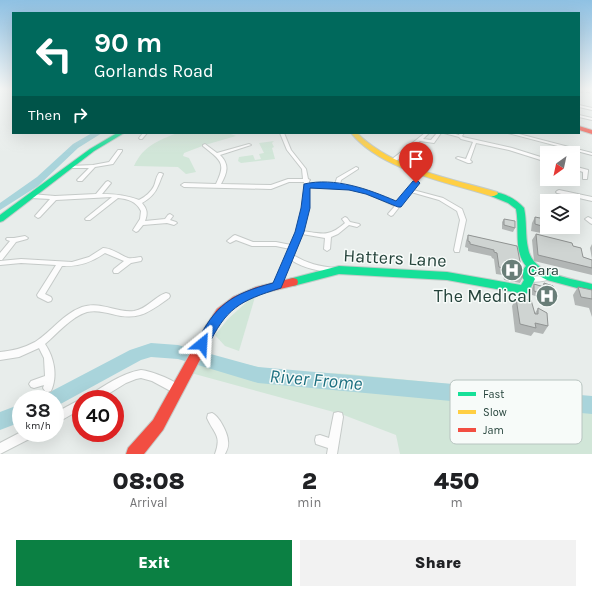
<!DOCTYPE html>
<html lang="en">
<head>
<meta charset="utf-8">
<style>
  :root { --surface:#fff; --page:#f2f2f2; --text:#202124; --muted:#757577; --accent:#0b8043 }
  body { margin:0; font-family:Karla,sans-serif; background:var(--page); color:var(--text); height:100vh; display:flex; flex-direction:column; font-size:15px; white-space:nowrap }
  * { box-sizing:border-box; margin:0 }
  p { font-size:13px; color:var(--muted) }
  .icon { flex:none; width:22px; height:22px; fill:none; stroke:currentColor; stroke-width:2; stroke-linecap:round; stroke-linejoin:round }
  .map { position:relative; height:454px; overflow:hidden }
  .details { display:flex; flex-direction:column; background:var(--surface); flex:1 }
  .details>* { flex:none }
  .guide { position:absolute; left:12px; top:12px; width:568px; height:122px; border-radius:0px; box-shadow:0 4px 16px #0002; background:#00695c; color:#fff; overflow:hidden }
  .needle { width:26px; rotate:213deg }
  .buttons { position:absolute; left:540px; top:146px; display:grid; gap:8px }
  .buttons a { display:grid; place-items:center; width:40px; height:40px; border-radius:0px; background:var(--surface); box-shadow:0 4px 16px #0002; font-size:20px }
  .speed { position:absolute; left:12px; top:390px; display:flex; gap:8px; font-size:20px; font-weight:700; text-align:center }
  .speed>* { display:grid; place-content:center; width:52px; height:52px; border-radius:50%; background:var(--surface); box-shadow:0 4px 16px #0002; line-height:1 }
  .speed small { font-size:10px; font-weight:400 }
  .speed .limit { border:6px solid #d22; background:#fff; color:#111 }
  .pin { position:absolute; display:grid; place-items:center; width:34px; height:34px; color:#fff; margin:-41px -17px; border-radius:50% 50% 50% 0; rotate:-45deg; box-shadow:0 0 4px #0007 }
  .pin .icon { rotate:45deg }
  .me { position:absolute; width:44px; margin:-22px; rotate:27deg; stroke-linejoin:round; filter:drop-shadow(0 0 3px #0008) }
  .turn { display:flex; align-items:center; gap:14px; height:84px; padding:0 16px; font-size:18px }
  .turn .icon { width:52px; height:52px; stroke-width:2.5 }
  .turn b { display:block; font-size:28px; line-height:34px }
  .then { display:flex; align-items:center; height:38px; padding:0 16px; background:#0003; gap:8px; font-size:15px }
  .eta { display:flex; justify-content:space-evenly; align-items:center; height:68px; text-align:center }
  .eta b { font-size:24px; font-weight:800; line-height:28px }
  .cta { display:flex; gap:8px; margin-top:auto; padding:8px 16px }
  .cta a { flex:1; height:46px; border-radius:0px; background:var(--accent); color:#fff; font-size:16px; font-weight:800; line-height:46px; text-align:center }
  .cta a+a { background:var(--page); color:var(--text) }
  .map>svg:first-child { display:block }
</style>
</head>
<body>
<div class="map">
<svg width="592" height="454" viewBox="0 0 592 454">
  <rect width="100%" height="100%" fill="#e8edeb"/>
  <g fill="#d1e6d8">
    <path d="M177 133H228L236 136 205 145 184 153 183 156 189 158 196 172 186 174 178 167 134 166C144 145 158 141 177 133Z"/>
    <path d="M274 141 272 143 274 147 272 148 275 159 241 163 238 161 239 157 253 155 255 160 261 159 259 154 264 153 259 143Z"/>
    <path d="M255 297 239 351 225 346 215 335 228 319 250 299Z"/>
    <path d="M201 354 272 370 348 374 592 398V454H400L396 435 341 414 191 373Z"/>
  </g>
  <g fill="none" stroke-linecap="round" stroke-linejoin="round">
    <g fill="#a9d4db" fill-rule="evenodd">
      <path d="M92 133H102L78 148 38 186 0 210V203L37 177 73 144Z"/>
      <path d="M151 343 178 345 258 367 592 396V414L258 383 178 359 151 357 141 360 55 407V399H45L48 393 130 350Z"/>
      <path d="M21 404V422L0 430V412Z"/>
    </g>
    <g stroke="#c5cac8" stroke-width="2">
      <g id="street">
        <path d="M579 105 592 108V110L579 107Z"/>
        <path d="M579 115 592 118V120L579 117Z"/>
        <path d="M143 133H147L142 139H140L139 138Z"/>
        <path d="M280 133H284L291 150 306 169 308 179 310 180 309 181V184H335L337 178 356 167 358 168V169L341 180 340 185 363 189 397 203 407 191V189C411 188 412 182 416 181L419 183 413 190 443 198 462 209 466 220 459 252H455L454 250 460 220 457 211 439 200 411 192 393 215 391 216 388 214 395 206C379 199 364 191 347 189 335 186 322 187 309 188L308 208 303 231C323 234 329 237 345 223L342 219 345 217 347 218 350 222 359 224 360 225 357 227 349 225 338 234 331 237 330 249 327 251 324 249 325 238 302 234 293 255C308 264 319 266 335 268H337L338 270 337 272H335C319 271 305 269 291 260L280 288 277 289 274 288 273 286 290 249 276 246H252L236 240 230 243 227 241 233 236 235 235 253 242H276L291 245C298 229 307 199 304 182H289L271 189 184 187 181 185 184 183 216 184C227 162 220 160 203 146V145L205 144 217 153 249 144 251 145 220 155C230 165 227 173 221 184L271 185 288 179H303L302 169 287 150Z"/>
        <path d="M425 133H429L423 139 431 140 437 133H441L434 143 420 141 395 162H391V160Z"/>
        <path d="M444 133H452L459 135 460 133H464L462 136 463 137 512 148 547 159V162L509 150 476 143 470 160 472 162 470 163H468L456 158 458 157 466 159 473 142 461 139 459 137Z"/>
        <path d="M508 133H515L592 153V155Z"/>
        <path d="M118 150H122V151L113 164 95 167 82 181H78L77 180 89 168H70L68 167 70 166 93 165 109 162Z"/>
        <path d="M573 166 588 170V171L587 179H583V172L573 169Z"/>
        <path d="M159 173H161L163 174C161 178 160 182 158 186 155 194 149 199 142 203 147 209 148 213 145 221L165 219 168 215 170 214 173 216 170 220 176 222 177 223 174 225 167 223 143 225 138 231 136 232 133 230 140 219 141 211C136 201 128 199 118 198L90 220H86L85 219 86 218 112 197 56 200 40 217 38 218 35 216 50 199 31 198 28 196 31 194 55 196 96 194 106 182 108 181 111 183 102 194C115 194 126 195 139 200 145 197 151 192 154 186 156 181 156 177 159 173Z"/>
        <path d="M559 190 592 197V201L557 193 556 192 557 191Z"/>
        <path d="M588 217 592 219V224L590 223 585 219Z"/>
        <path d="M25 236 28 238 27 239 16 242 2 260H0V253L10 241 7 240 6 239 7 238H14Z"/>
        <path d="M103 248C112 248 120 255 128 258 132 259 137 257 141 257L142 259 141 261 131 263 118 273H114L113 271 114 269 124 261 105 253C92 262 79 267 62 266L45 294 51 297 52 299 51 301 48 302 38 297 37 295 56 265 21 263 0 265V261L21 259 72 262 89 257Z"/>
        <path d="M551 273 553 274 555 276 553 278C545 281 537 283 527 281L526 279 527 277 542 276Z"/>
        <path d="M166 293 169 294 170 296 169 298C148 313 138 321 112 314 104 312 96 310 87 312 71 317 58 333 45 344 54 357 58 376 51 391L48 392 45 391 43 388 44 385 34 388 31 387 29 384 31 381 45 376 44 358 39 348 19 357 0 360V352C12 351 24 348 35 342 52 331 63 314 82 307 101 301 116 313 134 311 147 309 154 297 166 293Z"/>
        <path d="M141 370C151 371 179 381 183 390L181 393 178 395 152 381 141 378 136 379 126 383 100 399H86L88 396C104 386 122 373 141 370Z"/>
        <path d="M81 399V409L55 424V413Z"/>
        <path d="M338 412 342 413 343 417 337 454H327L328 448 316 444 315 440 316 436 320 435 329 438 334 413Z"/>
        <path d="M212 413C219 416 228 433 228 441 229 446 227 450 225 454H215C222 435 214 434 207 418L208 414Z"/>
        <path d="M21 432V433H34L33 437 0 454V443Z"/>
      </g>
    </g>
    <g stroke="#c3cbc8" stroke-width="2">
      <g id="fast">
        <path d="M117 133H124L94 151 3 221 0 222V215L90 149Z"/>
        <path d="M491 192C502 191 517 200 524 208 527 221 525 235 528 248 532 275 571 278 592 284V292L547 280 532 272V275L535 279 528 293 524 294 447 280 339 274 293 286 289 285 288 282 289 279 339 266 447 272 521 285 524 280C520 275 522 270 526 266 513 250 520 228 516 209L508 203 491 196 490 194Z"/>
      </g>
    </g>
    <g stroke="#c3cbc8" stroke-width="2">
      <path id="slow" d="M351 133H357C393 169 450 178 497 192L498 194 494 196H491C447 182 381 170 351 133Z"/>
    </g>
    <g stroke="#c3cbc8" stroke-width="2">
      <g id="jam">
        <path d="M579 126 592 130V134L579 130Z"/>
        <path d="M293 278 297 279 298 282 297 285 263 293 241 303 225 315 213 335 163 430 144 454H126L128 448 153 420 205 327 217 309 233 297 256 287Z"/>
      </g>
    </g>
    <use href="#street" fill="#fcfcfc" fill-rule="evenodd"/>
    <use href="#fast" fill="#16e098" fill-rule="evenodd"/>
    <use href="#slow" fill="#ffcf43" fill-rule="evenodd"/>
    <use href="#jam" fill="#f24e42" fill-rule="evenodd"/>
    <path stroke="#c9cdcc" stroke-width="1" stroke-dasharray="4.5 2.5" stroke-linecap="butt" d="M579 92 592 93"/>
  </g>
  <g fill="#b2b6b5">
    <path d="M535 217 545 227 541 233 531 231 532 223Z"/>
    <path d="M504 219 515 228 513 232 502 229V222Z"/>
    <path d="M536 234 573 246 583 257 592 260V275L534 261 532 240Z"/>
    <path d="M468 235 517 246 523 277 520 283 504 280 503 275 496 274 494 259 492 258 491 256 468 251V248L465 247 466 241Z"/>
    <path d="M592 244V259L590 248Z"/>
    <path d="M544 283 555 294 552 298H551L550 300 532 295V288L534 284 542 286Z"/>
    <path d="M578 287 592 290V317L589 308 575 305 573 295Z"/>
    <path d="M516 298 535 313 538 308 548 326 543 334 534 332 531 336 515 332 512 306Z"/>
  </g>
  <g fill="#cfd4d2" stroke="#919493">
    <path d="M535 217 545 219V227L535 224Z"/>
    <path d="M504 219 515 221V228L504 225Z"/>
    <path d="M536 234 572 243 573 246 581 248 583 257 592 260V268L538 255Z"/>
    <path d="M468 235 517 246 523 277 507 274 506 269 499 267 497 253 494 252V250L470 244V242L468 241Z"/>
    <path d="M544 283 553 286 555 294 552 293V296L534 291V284L544 287Z"/>
    <path d="M578 287 592 290V299L581 297Z"/>
    <path d="M516 298 531 300 535 314H538V308L547 313 548 326 535 323 536 328 520 324Z"/>
  </g>
  <linearGradient id="sky" x2="0" y2="1"><stop stop-color="#8fc1e3"/><stop offset="0.58" stop-color="#f5f7f6"/><stop offset="1" stop-color="#f5f7f6" stop-opacity="0"/></linearGradient>
  <rect width="592" height="153" fill="url(#sky)"/>
  <path fill="#1a73e8" stroke="#114b97" d="M413 181H418L420 183 401 207H398L366 194 349 190 310 188V208L304 232 281 288C239 301 226 308 207 348L202 350 198 348 196 344C215 305 231 294 273 283L295 232 301 208 304 184C335 177 368 189 396 201Z"/>
  <defs>
    <g id="hospital-disc" transform="scale(1.15)"><circle r="9.5" fill="#697e78" stroke="#f7fbf9"/><path d="M-5-5h3v3.5h4V-5h3V5h-3V1.5h-4V5h-3Z" fill="#fff"/></g>
  </defs>
  <g fill-rule="evenodd">
    <use href="#hospital-disc" x="512" y="270"/>
    <use href="#hospital-disc" x="547" y="296"/>
  </g>
  <g text-anchor="middle" dominant-baseline="central" stroke-width="3" stroke-linejoin="round" paint-order="stroke">
    <g font-size="15" fill="#24423a" stroke="#f7fbf9" text-anchor="start">
      <text x="528" y="270">Cara</text>
    </g>
    <g font-size="18" fill="#24423a" stroke="#f7fbf9">
      <text transform="translate(395 258) rotate(3)">Hatters Lane</text>
    </g>
    <g font-size="18" fill="#24423a" stroke="#f7fbf9" text-anchor="end">
      <text x="532" y="296">The Medical</text>
    </g>
    <g font-size="19" font-style="italic" fill="#1c6f80" stroke="#f7fbf9">
      <text transform="translate(316 380) rotate(5)">River Frome</text>
    </g>
  </g>
  <rect x="450" y="380" width="132" height="64" rx="6" fill="#f7fbf9" stroke="#b8c4c0" stroke-width="1"/>
  <rect x="458" y="392" width="18" height="4" fill="#16e098"/>
  <rect x="458" y="410" width="18" height="4" fill="#ffcf43"/>
  <rect x="458" y="428" width="18" height="4" fill="#f24e42"/>
  <g font-size="11" fill="#24423a">
    <text x="483" y="398">Fast</text>
    <text x="483" y="416">Slow</text>
    <text x="483" y="434">Jam</text>
  </g>
</svg>
<div class="buttons">
<a><svg class="needle" viewBox="-14 -14 28 28"><path d="M0-13l5 13h-10z" fill="#e53935"/><path d="M0 13l5-13h-10z" fill="#757577"/></svg></a>
<a><svg class="icon" aria-label="layers" viewBox="0 0 24 24"><path d="M12 4l9 5-9 5-9-5zM3 14l9 5 9-5"/></svg></a>
</div>
<div class="speed"><div>38<small>km/h</small></div><div class="limit">40</div></div>
<div class="pin" style="left:416px;top:183px;background:#d93025"><svg class="icon" aria-label="arrive" viewBox="0 0 24 24"><path d="M6 21V4h12l-3 4 3 4H6"/></svg></div>
<svg class="me" style="left:202px;top:344px" viewBox="-20 -20 40 40"><path d="M0-17L14 15 0 8-14 15z" fill="#1a73e8" stroke="#fff" stroke-width="4"/></svg>
<div class="guide">
<div class="turn"><svg class="icon" aria-label="left" viewBox="0 0 24 24"><path d="M17 20v-9H6M10 6l-5 5 5 5"/></svg><div><b>90 m</b>Gorlands Road</div></div>
<div class="then">Then<svg class="icon" aria-label="right" viewBox="0 0 24 24"><path d="M7 20v-9h11M14 6l5 5-5 5"/></svg></div>
</div>
</div>
<section class="details">
<div class="eta">
<div><b>08:08</b><p>Arrival</p></div>
<div><b>2</b><p>min</p></div>
<div><b>450</b><p>m</p></div>
</div>
<div class="cta"><a>Exit</a><a>Share</a></div>
</section>
</body>
</html>
